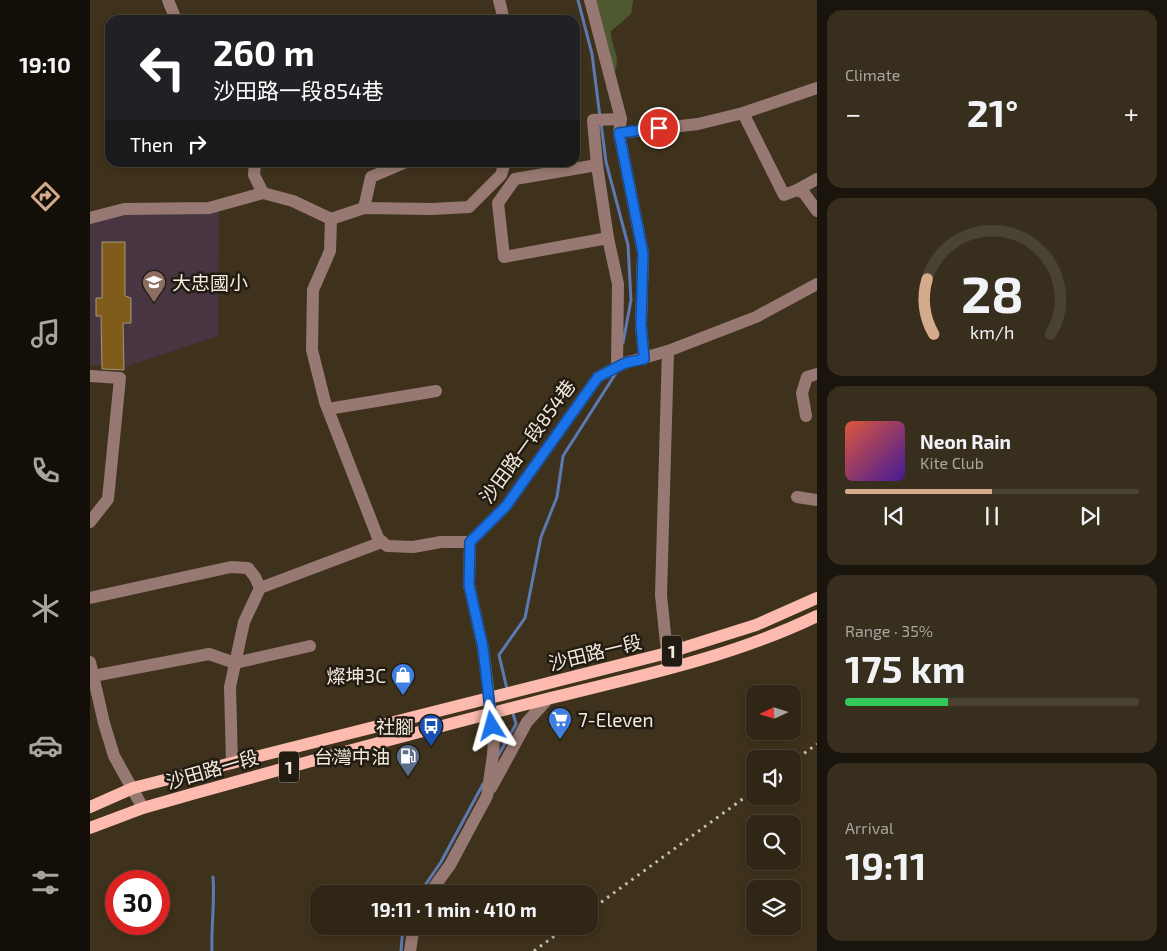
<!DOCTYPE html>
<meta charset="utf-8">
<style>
:root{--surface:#2f2615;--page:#372e1e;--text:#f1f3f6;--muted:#a7a5a0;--line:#4a4334;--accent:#d6ab8b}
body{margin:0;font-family:"Exo 2","Noto Sans TC",sans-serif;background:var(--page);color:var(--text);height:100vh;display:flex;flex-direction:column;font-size:19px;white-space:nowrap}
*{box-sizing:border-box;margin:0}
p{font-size:16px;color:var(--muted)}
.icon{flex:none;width:28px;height:28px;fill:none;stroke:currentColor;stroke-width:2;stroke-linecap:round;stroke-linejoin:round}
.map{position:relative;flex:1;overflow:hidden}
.sheet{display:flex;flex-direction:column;gap:10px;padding:10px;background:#1a150c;width:350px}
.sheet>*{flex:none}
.hud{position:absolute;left:15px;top:15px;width:475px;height:152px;border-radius:15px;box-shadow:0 2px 8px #0003,0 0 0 1px var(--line);background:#202124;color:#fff;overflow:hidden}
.needle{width:32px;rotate:266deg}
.tools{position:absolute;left:656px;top:685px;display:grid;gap:10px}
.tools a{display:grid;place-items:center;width:55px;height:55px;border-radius:10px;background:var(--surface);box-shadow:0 2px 8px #0003,0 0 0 1px var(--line);font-size:25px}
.speed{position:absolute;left:15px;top:870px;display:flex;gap:10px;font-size:25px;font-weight:700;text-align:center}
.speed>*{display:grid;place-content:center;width:65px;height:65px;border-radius:50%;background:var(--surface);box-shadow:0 2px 8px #0003,0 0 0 1px var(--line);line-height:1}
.speed .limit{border:8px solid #d22;background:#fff;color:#111}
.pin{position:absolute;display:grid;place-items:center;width:42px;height:42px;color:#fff;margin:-21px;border:2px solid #fff;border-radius:50%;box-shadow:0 1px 5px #0007}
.me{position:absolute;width:55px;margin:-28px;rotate:352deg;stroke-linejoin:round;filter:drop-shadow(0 0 4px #0008)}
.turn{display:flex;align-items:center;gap:18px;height:105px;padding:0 25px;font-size:22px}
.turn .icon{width:65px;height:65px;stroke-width:2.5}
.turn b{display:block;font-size:35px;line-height:42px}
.then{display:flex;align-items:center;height:48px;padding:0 25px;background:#0003;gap:10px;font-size:19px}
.big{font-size:38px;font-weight:700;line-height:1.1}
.sheet .widget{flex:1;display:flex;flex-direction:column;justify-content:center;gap:8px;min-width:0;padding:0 18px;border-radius:15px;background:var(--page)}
.sheet .dial{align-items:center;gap:0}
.dial svg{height:130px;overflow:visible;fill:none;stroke:var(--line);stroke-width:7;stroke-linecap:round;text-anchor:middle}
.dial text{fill:var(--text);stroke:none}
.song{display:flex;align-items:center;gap:15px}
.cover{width:60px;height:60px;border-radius:8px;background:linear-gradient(135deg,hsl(10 70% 55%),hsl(260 70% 35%))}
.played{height:5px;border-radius:2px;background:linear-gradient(90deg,var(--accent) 50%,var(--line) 50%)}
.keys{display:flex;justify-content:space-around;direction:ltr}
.heat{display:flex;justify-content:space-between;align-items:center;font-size:28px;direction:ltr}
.charge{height:8px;border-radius:4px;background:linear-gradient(90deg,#34c759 35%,var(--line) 0)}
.trip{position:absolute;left:220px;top:885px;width:288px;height:50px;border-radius:15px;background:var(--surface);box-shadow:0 2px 8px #0003,0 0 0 1px var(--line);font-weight:700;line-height:50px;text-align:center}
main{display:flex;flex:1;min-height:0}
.dock{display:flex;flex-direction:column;width:90px;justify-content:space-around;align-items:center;background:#130f08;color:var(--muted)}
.dock .icon{width:35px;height:35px}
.dock .current{color:var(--accent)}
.dock b{font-size:22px;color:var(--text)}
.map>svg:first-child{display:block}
.education{fill:#473641}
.green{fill:#4e5932}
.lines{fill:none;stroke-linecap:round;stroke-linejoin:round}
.stream{stroke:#5d79b1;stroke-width:3}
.building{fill:#805c1a;stroke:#a6967d}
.minor{stroke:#987872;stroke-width:12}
.major{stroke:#fcbbae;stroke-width:12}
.rail{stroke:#c7bdae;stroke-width:3;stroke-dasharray:2.5 5;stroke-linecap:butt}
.route-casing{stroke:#114b97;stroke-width:12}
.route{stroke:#1a73e8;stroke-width:9}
.labels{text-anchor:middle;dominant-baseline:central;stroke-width:5;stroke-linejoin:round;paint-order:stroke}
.shield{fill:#211b11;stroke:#b4aca0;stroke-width:1}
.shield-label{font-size:18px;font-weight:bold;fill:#f3eadd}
.poi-label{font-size:19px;fill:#f3eadd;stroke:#211b11;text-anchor:end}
.street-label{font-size:19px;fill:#f3eadd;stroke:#211b11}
</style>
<main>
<nav class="dock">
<b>19:10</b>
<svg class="icon current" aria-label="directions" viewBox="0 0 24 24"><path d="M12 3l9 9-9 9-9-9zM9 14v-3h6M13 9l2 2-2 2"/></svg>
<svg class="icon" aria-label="music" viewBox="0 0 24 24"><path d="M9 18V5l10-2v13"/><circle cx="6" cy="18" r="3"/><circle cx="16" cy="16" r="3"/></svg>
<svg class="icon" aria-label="phone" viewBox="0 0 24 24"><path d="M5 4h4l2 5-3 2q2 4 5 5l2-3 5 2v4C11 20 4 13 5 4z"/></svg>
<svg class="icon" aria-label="climate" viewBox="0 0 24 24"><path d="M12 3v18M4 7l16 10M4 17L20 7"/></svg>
<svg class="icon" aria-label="car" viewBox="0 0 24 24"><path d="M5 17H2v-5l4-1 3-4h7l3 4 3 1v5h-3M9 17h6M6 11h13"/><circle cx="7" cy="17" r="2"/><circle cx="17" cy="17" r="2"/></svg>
<svg class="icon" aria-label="filters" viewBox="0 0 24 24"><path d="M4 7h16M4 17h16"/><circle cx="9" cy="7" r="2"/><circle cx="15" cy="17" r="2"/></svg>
</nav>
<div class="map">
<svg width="727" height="951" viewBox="0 0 727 951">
<rect width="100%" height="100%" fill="#3f321c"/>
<polygon class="education" points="39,212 129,212 128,336 35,367 0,365 0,222"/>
<path class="green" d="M496,0H543L541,14L521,31C521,50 533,57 523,75Z"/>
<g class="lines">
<g class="stream">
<polyline points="488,0 502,54 510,117"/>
<polyline points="511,123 516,162 538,245 541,300 533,343"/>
<polyline points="417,689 409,655 435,618 451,537 467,497 473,456 526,373"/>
<polyline points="408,756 426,724 422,710"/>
<polyline points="329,894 351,862 393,784"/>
<path d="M122,951C121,926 125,902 123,877"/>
<polyline points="311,951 313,926"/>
</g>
</g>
<polygon class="building" points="12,242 35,242 35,296 41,298 41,323 33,323 34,370 12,369 11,316 6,316 6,298 12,298"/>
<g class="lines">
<g class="minor">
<polyline points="78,0 86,20"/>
<polyline points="409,0 414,20"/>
<polyline points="500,0 531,119 529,133 553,253 551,325 554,359"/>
<polyline points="653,113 694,195 707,190 714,193 727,211"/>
<polyline points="529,133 608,124 653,113 727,88"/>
<polyline points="165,162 164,175 173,193"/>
<polyline points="507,165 425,179 408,203 414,257 518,238"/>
<polyline points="707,190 727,179"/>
<polyline points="274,208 281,177 316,162"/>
<polyline points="0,218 34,209 119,208 173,193 203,201 241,219 240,251 223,290 222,350 235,402 288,538 297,546 323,547 351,542 380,542"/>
<polyline points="241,219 274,208 342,209 379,207 411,175 415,162"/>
<polyline points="527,367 528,284 518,238 507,165 503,120 531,119"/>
<polyline points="0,376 30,378 18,499 0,522"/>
<polyline points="238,409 346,391"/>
<polyline points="716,416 712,393 717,377 727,374"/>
<polyline points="707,497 727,500"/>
<polyline points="0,598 141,567 158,568 165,577 170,588"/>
<polyline points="577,653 571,595 578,351"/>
<polyline points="0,662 14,723 24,756 53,808"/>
<polyline points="3,676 119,654 145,663 220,646"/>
<polyline points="142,763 140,687 154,622 170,588 292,542"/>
<polyline points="401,788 437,722 457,700"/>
<polyline points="339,894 360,865 397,796 403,755 404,738 393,648 379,585 380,542 416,506 508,377 535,363 578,351 666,317 727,284"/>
<polyline points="320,951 324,926"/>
</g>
<g class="major">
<polyline points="0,807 43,788 577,653 666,625 727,598"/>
<path d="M0,828L53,808L102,794C216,762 331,731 445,702C540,678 638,659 727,616"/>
</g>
<g class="rail">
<polyline points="702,762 727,744"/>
<polyline points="499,911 665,790"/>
<polyline points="444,951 478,926"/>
</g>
</g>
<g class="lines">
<g class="route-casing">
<polyline id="route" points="402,726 393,648 379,585 380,542 416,506 508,377 535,363 554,359 551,325 553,253 529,133 569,128"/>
</g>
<use href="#route" class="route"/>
</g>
<defs>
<g id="school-pin" transform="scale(1.25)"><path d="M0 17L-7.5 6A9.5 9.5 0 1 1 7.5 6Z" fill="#8d6e63" stroke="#211b11"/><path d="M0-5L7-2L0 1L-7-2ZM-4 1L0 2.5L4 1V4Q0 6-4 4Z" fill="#fff"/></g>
<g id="shop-pin" transform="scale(1.25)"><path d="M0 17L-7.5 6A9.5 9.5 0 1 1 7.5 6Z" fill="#3f7fe0" stroke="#211b11"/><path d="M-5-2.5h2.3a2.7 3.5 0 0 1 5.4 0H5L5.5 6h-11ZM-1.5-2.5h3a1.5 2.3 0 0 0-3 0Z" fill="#fff"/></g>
<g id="supermarket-pin" transform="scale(1.25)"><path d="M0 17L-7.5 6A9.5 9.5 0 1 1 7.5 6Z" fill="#3f7fe0" stroke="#211b11"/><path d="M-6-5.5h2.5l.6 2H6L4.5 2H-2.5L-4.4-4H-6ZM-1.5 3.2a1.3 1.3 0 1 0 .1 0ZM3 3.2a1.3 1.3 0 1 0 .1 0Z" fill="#fff"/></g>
<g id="bus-pin" transform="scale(1.25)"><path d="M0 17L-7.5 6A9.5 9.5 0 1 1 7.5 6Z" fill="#1a4fb4" stroke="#211b11"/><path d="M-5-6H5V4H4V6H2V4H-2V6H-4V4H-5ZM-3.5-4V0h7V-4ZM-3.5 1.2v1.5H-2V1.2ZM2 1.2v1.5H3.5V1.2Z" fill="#fff"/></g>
<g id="fuel-pin" transform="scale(1.25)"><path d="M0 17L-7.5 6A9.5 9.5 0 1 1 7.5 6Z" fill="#5c6f8a" stroke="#211b11"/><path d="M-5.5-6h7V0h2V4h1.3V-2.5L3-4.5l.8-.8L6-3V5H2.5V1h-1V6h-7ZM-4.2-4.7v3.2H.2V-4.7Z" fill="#fff"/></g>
</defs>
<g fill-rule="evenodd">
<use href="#school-pin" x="64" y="282"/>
<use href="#shop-pin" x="313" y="675"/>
<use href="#supermarket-pin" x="470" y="719"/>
<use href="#bus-pin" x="341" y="726"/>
<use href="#fuel-pin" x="318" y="756"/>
</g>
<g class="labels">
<g class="shield">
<rect x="572" y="635.5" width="20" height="31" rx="4"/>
<rect x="189" y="751.5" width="20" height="31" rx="4"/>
</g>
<g class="shield-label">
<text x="582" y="651">1</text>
<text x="199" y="767">1</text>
</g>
<g class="poi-label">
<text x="82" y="282" text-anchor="start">大忠國小</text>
<text x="296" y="675">燦坤3C</text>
<text x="488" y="719" text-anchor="start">7-Eleven</text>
<text x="324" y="726">社腳</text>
<text x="300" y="756">台灣中油</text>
</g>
<g class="street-label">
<text transform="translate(437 441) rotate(-54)">沙田路一段854巷</text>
<text transform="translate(505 652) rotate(-14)">沙田路一段</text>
<text transform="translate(122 769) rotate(-16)">沙田路一段</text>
</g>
</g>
</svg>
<div class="tools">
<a><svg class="needle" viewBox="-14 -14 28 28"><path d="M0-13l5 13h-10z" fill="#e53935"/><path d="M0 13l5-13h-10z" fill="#a7a5a0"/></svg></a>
<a><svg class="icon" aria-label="sound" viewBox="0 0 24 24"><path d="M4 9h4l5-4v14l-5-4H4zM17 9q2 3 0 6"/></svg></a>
<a><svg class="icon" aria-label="search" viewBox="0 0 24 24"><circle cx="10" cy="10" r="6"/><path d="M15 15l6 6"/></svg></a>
<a><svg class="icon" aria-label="layers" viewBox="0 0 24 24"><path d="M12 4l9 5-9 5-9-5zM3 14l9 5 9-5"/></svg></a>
</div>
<div class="speed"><div class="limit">30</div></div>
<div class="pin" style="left:569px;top:128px;background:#d93025"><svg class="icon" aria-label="arrive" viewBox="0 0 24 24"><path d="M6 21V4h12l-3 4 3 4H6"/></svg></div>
<svg class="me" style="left:402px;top:726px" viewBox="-20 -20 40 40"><path d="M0-17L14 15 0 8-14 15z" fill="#1a73e8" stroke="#fff" stroke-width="4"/></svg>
<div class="trip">19:11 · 1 min · 410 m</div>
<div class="hud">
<div class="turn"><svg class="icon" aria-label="left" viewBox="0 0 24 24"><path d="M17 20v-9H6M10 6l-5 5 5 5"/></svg><div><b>260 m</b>沙田路一段854巷</div></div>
<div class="then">Then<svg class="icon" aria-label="right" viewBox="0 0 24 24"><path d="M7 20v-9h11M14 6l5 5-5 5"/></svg></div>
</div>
</div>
<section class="sheet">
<div class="widget"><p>Climate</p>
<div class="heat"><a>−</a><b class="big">21°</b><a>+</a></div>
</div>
<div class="widget dial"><svg viewBox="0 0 100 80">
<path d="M14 69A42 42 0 1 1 86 69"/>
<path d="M14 69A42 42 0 0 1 10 35" stroke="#d6ab8b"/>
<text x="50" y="56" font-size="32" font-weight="700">28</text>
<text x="50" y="72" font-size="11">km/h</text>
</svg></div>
<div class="widget">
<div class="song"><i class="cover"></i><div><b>Neon Rain</b><p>Kite Club</p></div></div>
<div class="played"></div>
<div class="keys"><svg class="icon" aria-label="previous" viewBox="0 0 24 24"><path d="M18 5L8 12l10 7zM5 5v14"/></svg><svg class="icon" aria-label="pause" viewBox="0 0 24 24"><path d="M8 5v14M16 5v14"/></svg><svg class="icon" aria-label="next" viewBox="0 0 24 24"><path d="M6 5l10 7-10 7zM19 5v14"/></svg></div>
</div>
<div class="widget"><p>Range · 35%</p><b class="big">175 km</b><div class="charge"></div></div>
<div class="widget"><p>Arrival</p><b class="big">19:11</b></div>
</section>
</main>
